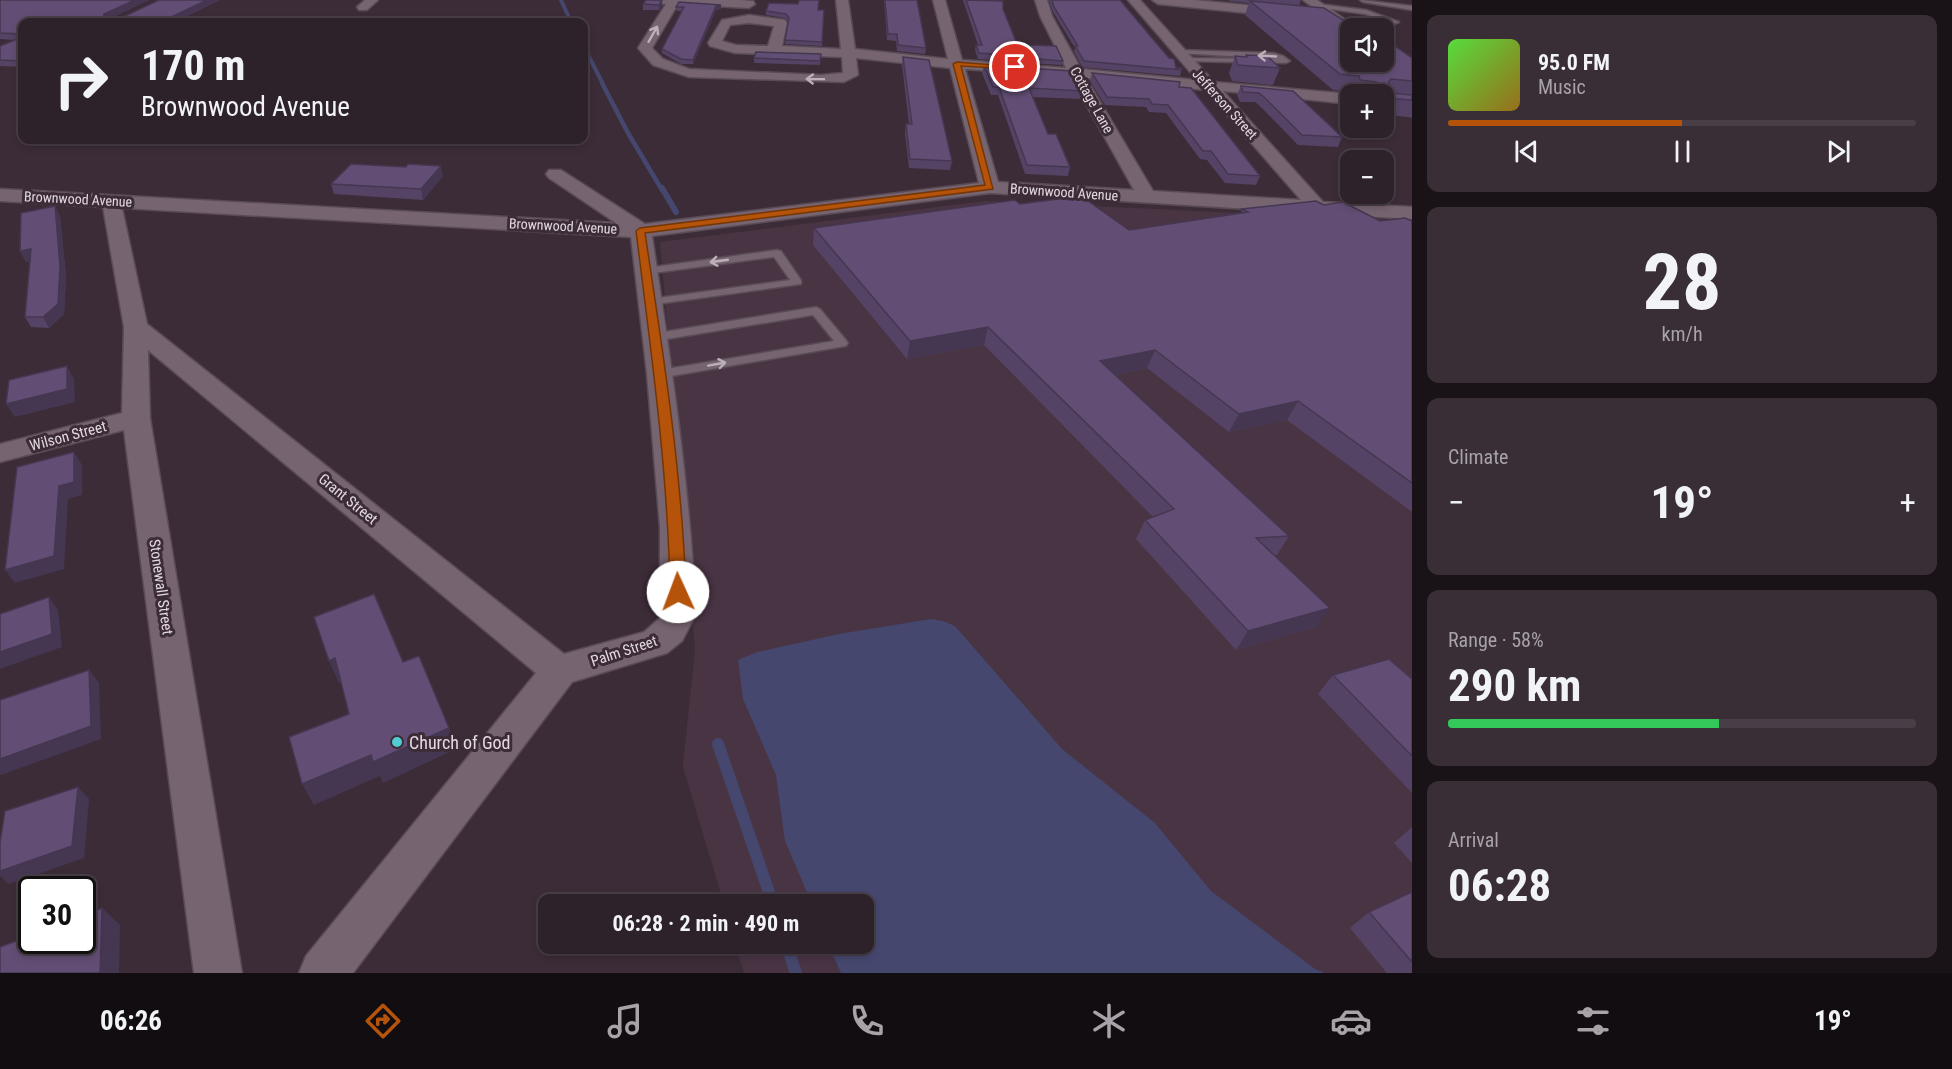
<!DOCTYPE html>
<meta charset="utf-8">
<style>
:root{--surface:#2d212a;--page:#392e36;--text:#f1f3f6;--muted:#a7a3a8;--line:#483e47;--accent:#b45309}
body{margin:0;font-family:"Roboto Condensed",sans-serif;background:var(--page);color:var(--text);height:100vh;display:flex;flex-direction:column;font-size:22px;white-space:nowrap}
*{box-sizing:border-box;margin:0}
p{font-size:20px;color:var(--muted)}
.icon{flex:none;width:33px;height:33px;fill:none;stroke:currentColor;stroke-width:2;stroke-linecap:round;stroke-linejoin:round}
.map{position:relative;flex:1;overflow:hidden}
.sheet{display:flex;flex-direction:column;gap:15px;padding:15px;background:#191217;width:540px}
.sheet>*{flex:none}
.hud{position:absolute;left:18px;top:18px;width:570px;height:126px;border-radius:12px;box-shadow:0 3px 9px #0003,0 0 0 2px var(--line);background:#2d212a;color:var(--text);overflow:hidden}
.controls{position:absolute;left:1340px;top:18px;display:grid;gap:12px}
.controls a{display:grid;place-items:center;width:54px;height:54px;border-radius:12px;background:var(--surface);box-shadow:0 3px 9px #0003,0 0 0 2px var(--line);font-size:30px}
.speed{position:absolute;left:18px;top:876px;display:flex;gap:12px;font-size:30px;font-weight:700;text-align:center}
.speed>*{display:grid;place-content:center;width:78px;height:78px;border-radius:50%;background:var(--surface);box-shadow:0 3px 9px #0003,0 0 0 2px var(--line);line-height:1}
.speed .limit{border:3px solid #111;border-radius:9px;background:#fff;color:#111}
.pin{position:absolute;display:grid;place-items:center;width:51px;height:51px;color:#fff;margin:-26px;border:3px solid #fff;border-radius:50%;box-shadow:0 2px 6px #0007}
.me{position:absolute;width:66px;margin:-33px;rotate:358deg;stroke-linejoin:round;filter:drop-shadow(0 0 4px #0008)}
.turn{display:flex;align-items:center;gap:21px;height:126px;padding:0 24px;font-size:27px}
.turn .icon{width:78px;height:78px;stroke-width:2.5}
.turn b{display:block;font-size:42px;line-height:51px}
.big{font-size:45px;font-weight:700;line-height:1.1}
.sheet .widget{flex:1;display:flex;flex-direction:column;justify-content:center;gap:9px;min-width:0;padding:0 21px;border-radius:12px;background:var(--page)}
.sheet .dial{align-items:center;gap:0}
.dial b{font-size:78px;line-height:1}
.song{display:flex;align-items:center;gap:18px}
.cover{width:72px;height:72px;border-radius:9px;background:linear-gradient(135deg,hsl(110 70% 55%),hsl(40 70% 35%))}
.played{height:6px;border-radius:3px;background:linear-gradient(90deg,var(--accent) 50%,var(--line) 50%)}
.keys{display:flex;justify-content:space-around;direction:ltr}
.heat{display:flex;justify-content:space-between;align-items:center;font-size:33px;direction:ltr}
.charge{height:9px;border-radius:4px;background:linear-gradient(90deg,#34c759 58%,var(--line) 0)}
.trip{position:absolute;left:538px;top:894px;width:336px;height:60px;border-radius:12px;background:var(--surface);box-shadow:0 3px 9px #0003,0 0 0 2px var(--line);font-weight:700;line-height:60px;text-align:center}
.dock{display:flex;height:96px;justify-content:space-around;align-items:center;background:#120d11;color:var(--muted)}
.dock .icon{width:42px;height:42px}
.dock .selected{color:var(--accent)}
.dock b{font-size:27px;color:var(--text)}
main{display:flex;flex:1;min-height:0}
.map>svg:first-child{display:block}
.built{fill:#493444}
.water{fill:#45476e}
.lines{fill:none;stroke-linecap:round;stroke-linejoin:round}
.stream-far3{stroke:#45476e;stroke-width:4}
.stream-far2{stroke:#45476e;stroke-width:4.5}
.stream-far1{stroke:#45476e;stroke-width:6}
.stream{stroke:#45476e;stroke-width:12}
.lane-casing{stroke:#584b55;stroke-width:3}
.street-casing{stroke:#584b55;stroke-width:3}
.lane{fill:#766471;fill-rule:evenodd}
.street{fill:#766471;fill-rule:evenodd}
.wall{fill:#544364}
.shaded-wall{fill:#453751}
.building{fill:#624e74;stroke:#453751;stroke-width:1.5}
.oneway{stroke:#bdb0ba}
.route{fill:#b45309;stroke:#753606;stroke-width:1.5}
.poi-dot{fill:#51ccd3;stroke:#3c2c38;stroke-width:2}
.labels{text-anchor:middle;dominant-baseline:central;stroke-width:6;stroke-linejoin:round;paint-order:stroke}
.far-street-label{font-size:14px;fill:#e3d9e1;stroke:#3c2c38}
.street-label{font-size:15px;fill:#e3d9e1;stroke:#3c2c38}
.near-poi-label{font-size:18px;fill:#e3d9e1;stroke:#3c2c38;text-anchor:start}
</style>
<main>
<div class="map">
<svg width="1412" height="973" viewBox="0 0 1412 973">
<rect width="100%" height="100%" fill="#3c2c38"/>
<polygon class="built" points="985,201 1412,221 1412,973 744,973 735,944 864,944 864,904 724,904 683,767 695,648 660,242"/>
<polygon class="water" points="931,619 943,621 955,626 1062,749 1155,823 1211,891 1315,969 1325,973 841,973 828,944 864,944 864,904 812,904 785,841 776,775 743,699 738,660 757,652 839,634"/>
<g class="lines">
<g class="stream-far3">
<polyline points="561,0 571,22"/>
<polyline points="584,47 603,84"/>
</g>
<polyline class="stream-far2" points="602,83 628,133 662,190"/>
<polyline class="stream-far1" points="662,188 676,212"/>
<g class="stream">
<polyline points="718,744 773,904"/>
<polyline points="786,944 796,973"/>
</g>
<g class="lane-casing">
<g id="lane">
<polygon points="1360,0 1412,6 1412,10 1363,2"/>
<polygon points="1318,4 1366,10 1399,22 1386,27 1341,24 1339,21 1390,22 1365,14 1316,7"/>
<polygon points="1179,50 1273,53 1283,56 1290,61 1286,63 1185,61 1183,58 1279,59 1177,53"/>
<polygon points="777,250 781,251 801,280 801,284 650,305 644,302 650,299 790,280 774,257 646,274 641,271 646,268"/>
<polygon points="816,307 820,309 846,340 848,343 846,346 660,378 654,374 660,370 834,341 813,315 655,341 651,340 651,334"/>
</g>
</g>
<g class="street-casing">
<g id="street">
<polygon points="365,0 378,0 367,10 359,10 357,7"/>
<path d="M653,0H740L753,1L755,4L749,8L678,4L652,48L663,59L689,69L821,75L843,73L842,57L735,53L710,46L708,43L722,20L749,15L785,20L787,23L782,46L841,49L836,0H848L855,49L948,59L933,0H945L962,60L1066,68L1040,16L1035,0H1047L1052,16L1081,69L1197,80L1128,0H1140L1214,82L1351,94L1350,104L1223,91L1323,202L1412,207V219L990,193L652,236C671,362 690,487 696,614L682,641L667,653L572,682L353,973H299L306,956L536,673L148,350L150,418L242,973H194L124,430L0,462V444L122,413L124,327L103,207L0,201V189L616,223L549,178L546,174L549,170H561L645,224L979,183L950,68L856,58L858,75L844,82L689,77L653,65L638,48L666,4L655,3ZM749,23L774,26L768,46L736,45L722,41L730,25ZM965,69L1071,77L1134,190L998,182ZM1086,78L1205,90L1301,200L1153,191ZM122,208L631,237L647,374L660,527V618L644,632L564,654L147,324Z"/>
<polygon points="1152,0 1194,0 1288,9 1294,13 1288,17 1158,4"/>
<polygon points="1303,0 1317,0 1357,28 1346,31"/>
</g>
</g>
<use href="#lane" class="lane"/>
<use href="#street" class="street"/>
</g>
<g class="wall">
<polygon points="0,0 149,0 111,18 121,18 159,0 220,0 175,22 22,22 22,67 0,66 0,46 15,40 0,39"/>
<polygon points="646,0 662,6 659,10 643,10 643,4"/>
<polygon points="884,0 917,0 926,48 925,54 897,51 896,41 887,40"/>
<polygon points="963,0 995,0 1022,56 1020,62 978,59 975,50 976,45 978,45"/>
<polygon points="1049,0 1120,0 1176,68 1182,68 1180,76 1082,67 1074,51 1075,48 1053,12"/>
<polygon points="1228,0 1301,0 1299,6 1350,62 1412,58 1412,118 1408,117 1389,115 1383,110 1383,106 1388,95 1383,105 1383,94 1352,94 1351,92 1333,90 1245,15 1249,3 1229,1"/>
<polygon points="721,5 721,9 716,10 693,64 681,64 662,53 662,49 682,11 677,11 676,7"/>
<polygon points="824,10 822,46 785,44 788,21 785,18 766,15 766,11"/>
<polygon points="1030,45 1063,61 1062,65 1025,63"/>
<polygon points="821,54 820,65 754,63 754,58"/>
<polygon points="1246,55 1280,68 1273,85 1232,81 1229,73 1235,56 1245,57"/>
<polygon points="903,57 952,161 950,170 909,168 905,133 906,124 909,124 902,65"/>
<polygon points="984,65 1083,91 1080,99 1032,97 1048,134 1070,167 1068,176 1025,174 998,95 991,95 982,73"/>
<polygon points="1092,73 1179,87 1260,176 1256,185 1225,183 1207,160 1200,159 1166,113 1149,112 1146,107 1105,105 1090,81"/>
<polygon points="1241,86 1293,91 1342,137 1338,147 1298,145 1260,106 1255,102 1240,102 1237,95"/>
<polygon points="443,176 423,200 334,194 331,184"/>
<polygon points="1020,204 1129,230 1241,213 1242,209 1324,205 1380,221 1412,221 1412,512 1287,420 1229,432 1147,368 1115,375 1289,536 1277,555 1275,555 1316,627 1236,650 1136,539 1145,520 1153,517 984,345 907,359 813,245 814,228"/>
<polygon points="60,216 66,277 64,314 49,328 31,327 25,317 30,261 26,262 20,251"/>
<polygon points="1333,675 1412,679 1412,793 1318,694"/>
<polygon points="1412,827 1412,863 1394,843"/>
<polygon points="1412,892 1412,973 1387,973 1350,928 1369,912"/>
</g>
<g class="shaded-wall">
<polygon points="135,0 149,0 106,20 103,18 104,14"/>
<polygon points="207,0 220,0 175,22 161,22"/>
<polygon points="662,1 662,6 659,10 659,5"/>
<polygon points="721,5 721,9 716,10 693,64 693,60 716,6"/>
<polygon points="441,166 443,176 423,200 421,189"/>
<polygon points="55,206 60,216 66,277 64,314 49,328 43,317"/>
<polygon points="31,249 37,259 26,262 20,251"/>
<polygon points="988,327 984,345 907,359 910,341"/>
<polygon points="1155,350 1147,368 1094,379 1100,361"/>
<polygon points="67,366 74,379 75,402 15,417 6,404"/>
<polygon points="1298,401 1287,420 1229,432 1239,414"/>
<polygon points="74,452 82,465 82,495 68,499 64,569 15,583 5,570 59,486"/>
<polygon points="49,597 58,610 62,647 0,669 0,652"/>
<polygon points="1330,608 1316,627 1236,650 1248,631"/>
<polygon points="335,658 345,680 339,683 329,661"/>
<polygon points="89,670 99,683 101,739 1,775 0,774 0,759"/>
<polygon points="449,728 456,749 383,783 380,776 314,805 302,784 371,755"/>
<polygon points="78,787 89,799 84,858 9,884 0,876 0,871"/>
<polygon points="102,908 120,925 119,973 100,973"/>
</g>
<g class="building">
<polygon points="0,0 135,0 104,14 103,18 121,18 159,0 207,0 161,22 22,22 22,34 0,33"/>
<polygon points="646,0 659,0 662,1 659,5 643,4"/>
<polygon points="799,0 819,0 818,10 824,10 822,42 785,40 789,18 786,14 766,11 769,3 798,4"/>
<polygon points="885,0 917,0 926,48 898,45 897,34 888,34"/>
<polygon points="966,0 1003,1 1003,9 1022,56 979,53 976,45 982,45"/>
<polygon points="1052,0 1120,0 1169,58 1174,59 1176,68 1182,68 1182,70 1084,61 1075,46 1078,46 1054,7"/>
<polygon points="1250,1 1324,8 1356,28 1350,28 1350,62 1383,62 1383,38 1412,58 1412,81 1391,79 1389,81 1389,92 1377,82 1360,80 1359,76 1340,74"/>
<polygon points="679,2 721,5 716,6 693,60 681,59 662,49 684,7 676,7"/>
<polygon points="22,37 22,61 0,60 0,46"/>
<polygon points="1030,45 1056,46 1063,61 1026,58"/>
<polygon points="756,52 821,54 820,61 754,58"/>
<polygon points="1246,55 1267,56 1280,68 1238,65 1235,56 1247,57"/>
<polygon points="903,57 929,60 952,161 910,159 906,124 912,124"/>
<polygon points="984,65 1072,71 1083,91 1029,88 1048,134 1056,134 1070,167 1027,165 999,87 993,87"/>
<polygon points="1092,73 1180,82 1179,87 1191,88 1260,176 1228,174 1211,151 1203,151 1168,105 1152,104 1149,99 1107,97"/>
<polygon points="1241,86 1293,91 1342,137 1302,135 1264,97 1259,93 1243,92"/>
<polygon points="1390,93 1412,95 1412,100 1397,99"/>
<polygon points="351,164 406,167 408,164 441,166 421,189 331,184"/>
<polygon points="1081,196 1129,230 1248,212 1242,209 1316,201 1324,205 1343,202 1380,221 1405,218 1412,221 1412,483 1298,401 1239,414 1155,350 1100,361 1289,536 1256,538 1330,608 1248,631 1145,520 1174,509 988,327 910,341 814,228 1015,200 1020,204"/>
<polygon points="55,206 60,266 58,304 43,317 25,317 31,249 20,251 21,213"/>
<polygon points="67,366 67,389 6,404 9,380"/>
<polygon points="74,452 74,482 59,486 54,556 5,570 17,467"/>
<polygon points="374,594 403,662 419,656 449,728 373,762 371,755 302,784 289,737 349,714 335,658 329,661 314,617"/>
<polygon points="49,597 52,634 0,652 0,614"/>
<polygon points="1389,659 1412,679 1412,756 1333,675"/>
<polygon points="89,670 91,726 0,759 0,700"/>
<polygon points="78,787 72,846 0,871 0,843 5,811"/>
<polygon points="1412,892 1412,962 1369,912"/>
<polygon points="102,908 100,973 0,973 0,947 32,935 32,940 82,940 82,916"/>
</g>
<defs><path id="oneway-shaft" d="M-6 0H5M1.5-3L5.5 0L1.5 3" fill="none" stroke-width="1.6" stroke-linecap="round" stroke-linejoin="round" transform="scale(1.5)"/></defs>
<g class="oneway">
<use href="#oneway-shaft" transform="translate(653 34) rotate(-60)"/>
<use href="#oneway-shaft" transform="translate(1267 56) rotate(-177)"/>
<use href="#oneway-shaft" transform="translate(815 79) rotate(-179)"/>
<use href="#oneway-shaft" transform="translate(719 261) rotate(172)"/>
<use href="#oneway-shaft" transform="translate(717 364) rotate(-10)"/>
</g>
<path class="route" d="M957,62L1018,67L1015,69L961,66L993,189L645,233C663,352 682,472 686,592L684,596H673L670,592C668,471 651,351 636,231L640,228L985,185L953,64Z"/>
<circle class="poi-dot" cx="397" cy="742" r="6"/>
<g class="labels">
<g class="far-street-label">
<text transform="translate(1092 100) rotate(61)">Cottage Lane</text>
<text transform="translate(1225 104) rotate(48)">Jefferson Street</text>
<text transform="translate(1064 192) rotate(4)">Brownwood Avenue</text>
<text transform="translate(78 199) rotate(3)">Brownwood Avenue</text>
<text transform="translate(563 226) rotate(3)">Brownwood Avenue</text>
</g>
<g class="street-label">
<text transform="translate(68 436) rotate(-15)">Wilson Street</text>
<text transform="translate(348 499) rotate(39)">Grant Street</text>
<text transform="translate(161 587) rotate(82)">Stonewall Street</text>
<text transform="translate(624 651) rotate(-18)">Palm Street</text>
</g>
<g class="near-poi-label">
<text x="409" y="742">Church of God</text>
</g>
</g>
</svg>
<div class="controls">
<a><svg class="icon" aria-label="sound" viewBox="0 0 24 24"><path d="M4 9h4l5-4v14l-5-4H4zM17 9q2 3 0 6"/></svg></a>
<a>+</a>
<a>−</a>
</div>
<div class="speed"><div class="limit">30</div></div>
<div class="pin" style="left:1015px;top:67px;background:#d93025"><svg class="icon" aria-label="arrive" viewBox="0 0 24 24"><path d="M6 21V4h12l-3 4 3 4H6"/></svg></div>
<svg class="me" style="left:678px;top:592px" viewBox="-20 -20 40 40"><circle r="19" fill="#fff"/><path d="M0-13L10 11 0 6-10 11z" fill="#b45309"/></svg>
<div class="trip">06:28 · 2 min · 490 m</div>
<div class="hud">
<div class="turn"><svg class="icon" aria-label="right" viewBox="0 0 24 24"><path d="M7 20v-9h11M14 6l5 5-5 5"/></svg><div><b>170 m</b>Brownwood Avenue</div></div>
</div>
</div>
<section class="sheet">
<div class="widget">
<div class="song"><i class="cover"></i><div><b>95.0 FM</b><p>Music</p></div></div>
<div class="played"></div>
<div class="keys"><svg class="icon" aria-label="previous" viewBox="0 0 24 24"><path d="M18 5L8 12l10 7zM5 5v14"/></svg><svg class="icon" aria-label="pause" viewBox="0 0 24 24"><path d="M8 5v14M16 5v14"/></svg><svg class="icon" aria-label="next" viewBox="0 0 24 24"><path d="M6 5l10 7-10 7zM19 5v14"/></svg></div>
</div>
<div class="widget dial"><b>28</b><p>km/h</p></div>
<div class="widget"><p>Climate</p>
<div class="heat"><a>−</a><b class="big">19°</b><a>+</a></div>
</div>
<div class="widget"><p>Range · 58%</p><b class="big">290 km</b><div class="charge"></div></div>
<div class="widget"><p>Arrival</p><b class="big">06:28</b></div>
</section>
</main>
<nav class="dock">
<b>06:26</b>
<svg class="icon selected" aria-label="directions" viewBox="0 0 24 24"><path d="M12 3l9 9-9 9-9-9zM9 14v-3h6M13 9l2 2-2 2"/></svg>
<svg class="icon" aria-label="music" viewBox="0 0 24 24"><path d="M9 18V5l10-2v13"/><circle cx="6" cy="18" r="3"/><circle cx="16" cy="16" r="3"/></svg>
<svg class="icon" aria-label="phone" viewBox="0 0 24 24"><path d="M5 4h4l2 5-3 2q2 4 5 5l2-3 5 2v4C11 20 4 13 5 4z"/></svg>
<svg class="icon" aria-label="climate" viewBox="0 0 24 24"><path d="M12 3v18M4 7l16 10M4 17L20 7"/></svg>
<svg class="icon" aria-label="car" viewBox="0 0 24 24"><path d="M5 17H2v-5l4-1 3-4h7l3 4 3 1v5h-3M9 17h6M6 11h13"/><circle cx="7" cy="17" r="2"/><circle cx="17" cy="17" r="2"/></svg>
<svg class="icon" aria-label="filters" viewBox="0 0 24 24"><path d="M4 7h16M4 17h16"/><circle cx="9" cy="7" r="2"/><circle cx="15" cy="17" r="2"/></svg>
<b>19°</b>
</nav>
